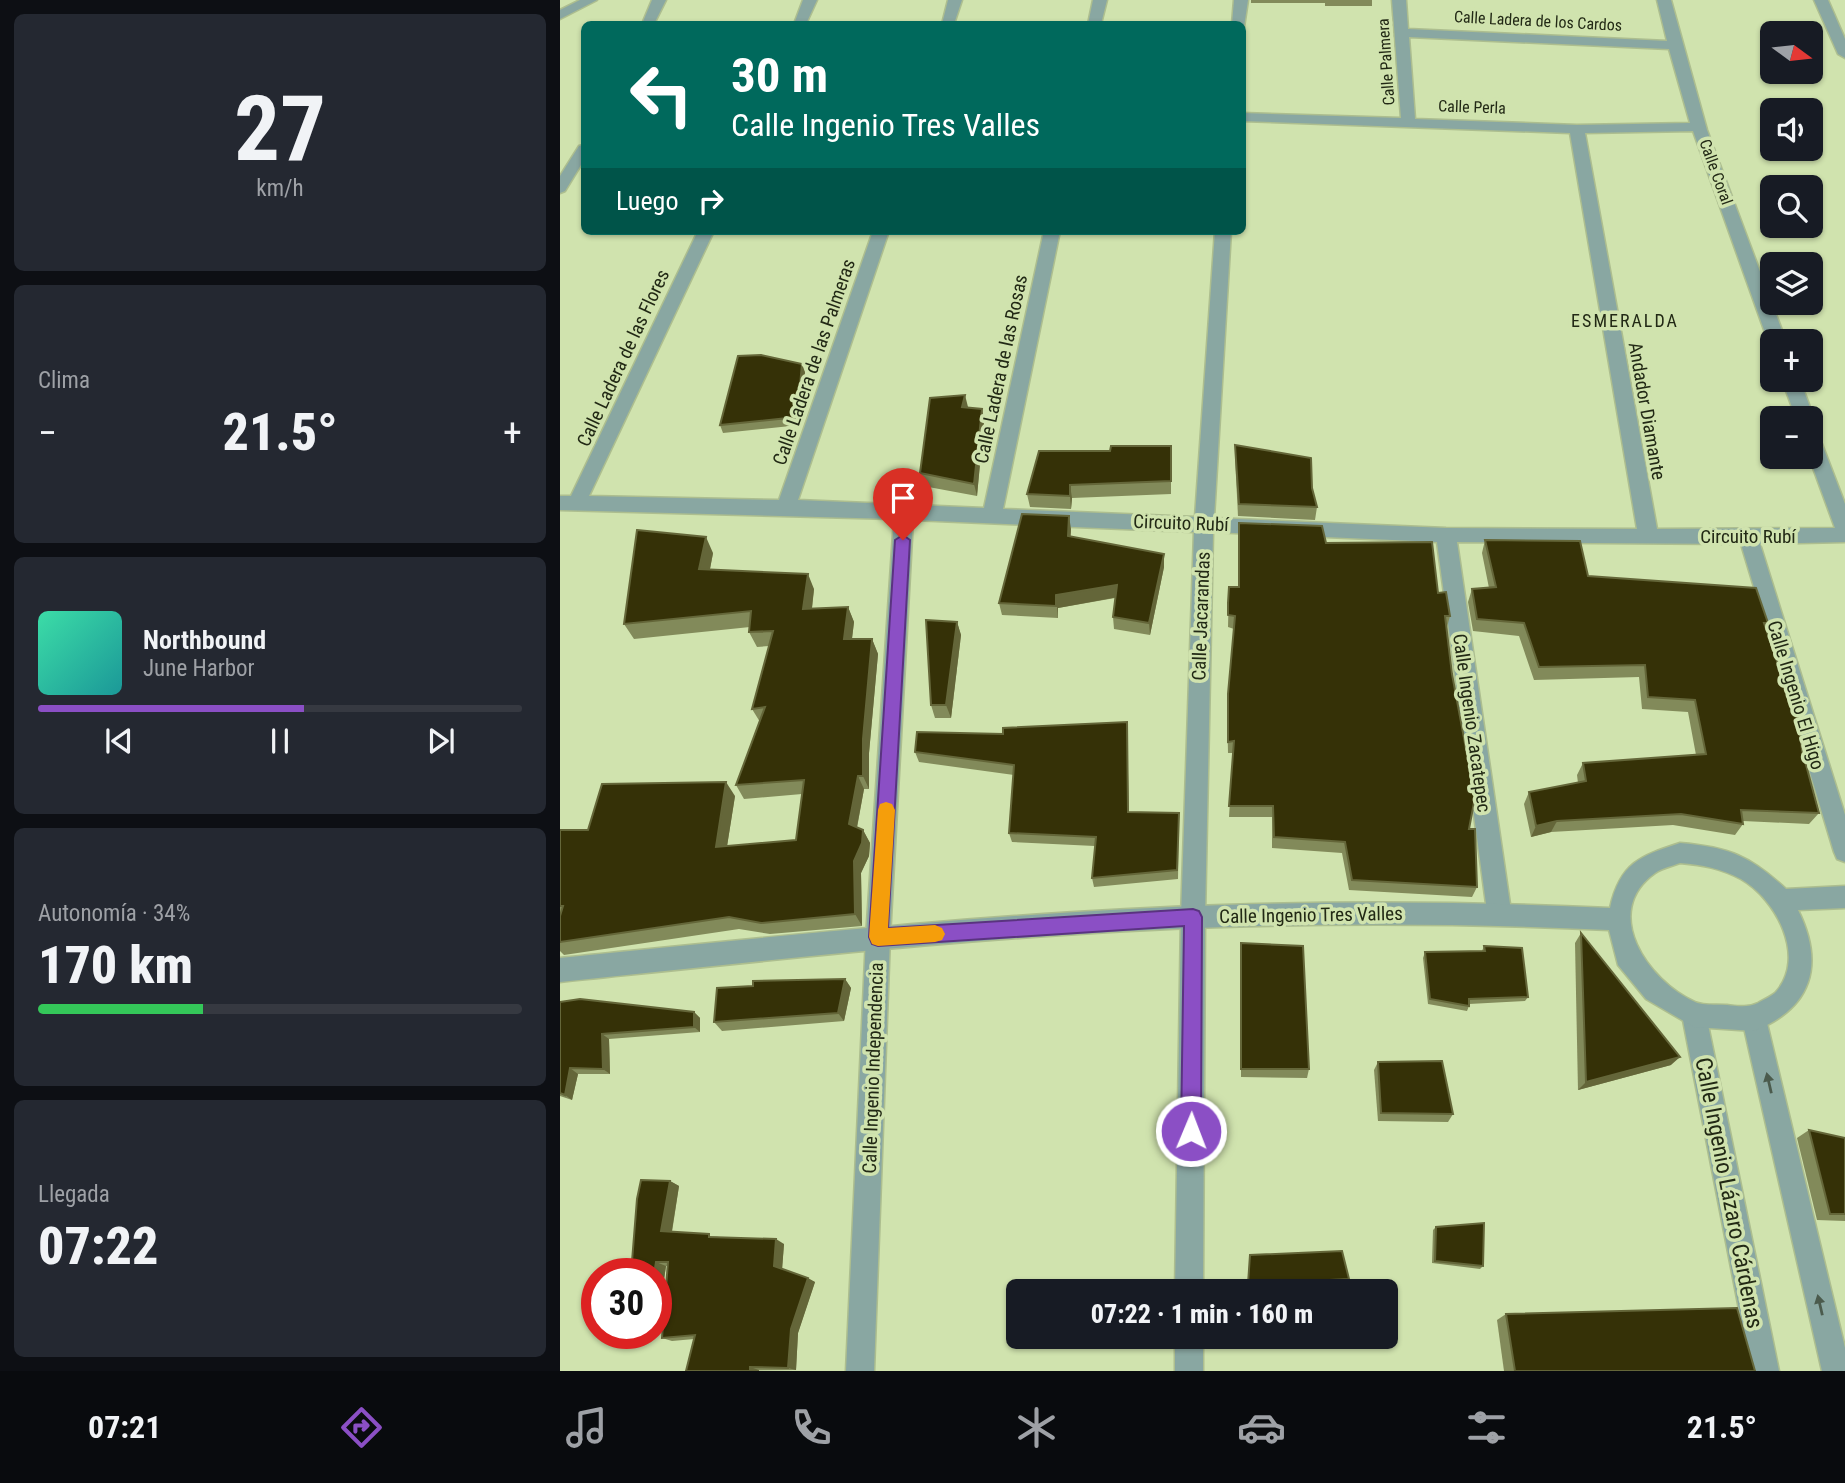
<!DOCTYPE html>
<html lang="es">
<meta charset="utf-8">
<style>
:root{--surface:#171b24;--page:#242831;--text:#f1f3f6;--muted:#9ea1a6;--line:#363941;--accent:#8b4fc5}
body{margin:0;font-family:"Roboto Condensed",sans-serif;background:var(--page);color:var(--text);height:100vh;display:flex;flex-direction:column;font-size:26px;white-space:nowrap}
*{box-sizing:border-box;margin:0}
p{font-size:23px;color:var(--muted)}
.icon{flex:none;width:38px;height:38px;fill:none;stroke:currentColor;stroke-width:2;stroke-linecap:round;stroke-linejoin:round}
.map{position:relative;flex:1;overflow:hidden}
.panel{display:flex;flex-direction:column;gap:14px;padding:14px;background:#0d0f14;width:560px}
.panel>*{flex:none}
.guide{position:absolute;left:21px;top:21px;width:665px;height:214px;border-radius:10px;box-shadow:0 2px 5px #0004;background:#00695c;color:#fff;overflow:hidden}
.needle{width:46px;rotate:105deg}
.fabs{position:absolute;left:1200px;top:21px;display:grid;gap:14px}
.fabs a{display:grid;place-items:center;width:63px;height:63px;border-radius:10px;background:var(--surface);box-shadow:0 2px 5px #0004;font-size:35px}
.speed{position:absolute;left:21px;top:1258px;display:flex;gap:14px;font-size:35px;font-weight:700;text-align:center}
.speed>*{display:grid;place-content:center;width:91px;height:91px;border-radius:50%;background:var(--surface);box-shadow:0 2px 5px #0004;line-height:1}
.speed .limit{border:10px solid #d22;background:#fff;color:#111}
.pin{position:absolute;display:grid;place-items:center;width:60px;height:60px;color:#fff;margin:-72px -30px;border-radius:50% 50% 50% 0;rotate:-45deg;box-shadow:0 0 7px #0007}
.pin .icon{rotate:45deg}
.me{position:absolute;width:77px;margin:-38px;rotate:1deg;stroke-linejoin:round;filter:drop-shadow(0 0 5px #0008)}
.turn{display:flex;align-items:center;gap:24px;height:147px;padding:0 35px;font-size:32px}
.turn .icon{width:91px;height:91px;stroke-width:2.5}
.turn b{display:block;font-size:49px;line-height:60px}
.then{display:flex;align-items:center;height:66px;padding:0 35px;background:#0003;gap:14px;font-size:26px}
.big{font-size:52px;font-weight:800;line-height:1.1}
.panel .tile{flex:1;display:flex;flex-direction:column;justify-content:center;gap:10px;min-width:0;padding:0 24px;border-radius:10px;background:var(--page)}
.panel .dial{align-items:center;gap:0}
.dial b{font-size:91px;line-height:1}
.song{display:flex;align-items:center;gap:21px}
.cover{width:84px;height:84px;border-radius:10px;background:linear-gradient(135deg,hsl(160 70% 55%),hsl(180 70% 35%))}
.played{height:7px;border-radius:4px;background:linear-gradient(90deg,var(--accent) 55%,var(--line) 55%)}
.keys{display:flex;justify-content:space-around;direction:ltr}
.heat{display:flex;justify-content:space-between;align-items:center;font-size:38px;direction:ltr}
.charge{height:10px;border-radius:5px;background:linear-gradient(90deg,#34c759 34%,var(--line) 0)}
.trip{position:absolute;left:446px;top:1279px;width:392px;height:70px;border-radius:10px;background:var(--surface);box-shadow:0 2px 5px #0004;font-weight:800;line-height:70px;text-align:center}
.tab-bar{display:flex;height:112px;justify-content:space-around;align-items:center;background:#090b0e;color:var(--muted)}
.tab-bar .icon{width:49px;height:49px}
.tab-bar .active{color:var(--accent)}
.tab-bar b{font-size:32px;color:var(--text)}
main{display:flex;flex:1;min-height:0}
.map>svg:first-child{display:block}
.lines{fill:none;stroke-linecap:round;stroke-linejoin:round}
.minor-casing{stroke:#adbe8f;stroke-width:3}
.tertiary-casing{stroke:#adbe8f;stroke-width:3}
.minor{fill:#89a7a2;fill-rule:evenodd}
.tertiary{fill:#89a7a2;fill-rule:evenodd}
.wall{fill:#828a5a}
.shaded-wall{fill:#646639}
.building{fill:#353107;stroke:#646639;stroke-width:2}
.oneway{fill:#4b5b4d}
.route{fill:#8b4fc5;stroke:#5a3380;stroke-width:2}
.slow{fill:#f59e0b}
.labels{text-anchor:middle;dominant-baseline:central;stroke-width:7;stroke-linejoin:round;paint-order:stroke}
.far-street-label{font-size:16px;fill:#222915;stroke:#d0e3ae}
.far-neighbourhood-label{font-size:18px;letter-spacing:2px;fill:#222915;stroke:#d0e3ae}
.street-label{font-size:19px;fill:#222915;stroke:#d0e3ae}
.near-street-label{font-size:23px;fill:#222915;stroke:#d0e3ae}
</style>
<main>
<section class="panel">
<div class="tile dial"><b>27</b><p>km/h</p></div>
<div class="tile"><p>Clima</p>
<div class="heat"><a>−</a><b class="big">21.5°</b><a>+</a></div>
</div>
<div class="tile">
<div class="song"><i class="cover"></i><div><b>Northbound</b><p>June Harbor</p></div></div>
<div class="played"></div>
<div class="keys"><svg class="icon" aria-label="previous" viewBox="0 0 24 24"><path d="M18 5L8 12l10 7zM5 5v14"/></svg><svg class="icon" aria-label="pause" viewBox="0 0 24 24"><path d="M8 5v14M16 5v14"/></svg><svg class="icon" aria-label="next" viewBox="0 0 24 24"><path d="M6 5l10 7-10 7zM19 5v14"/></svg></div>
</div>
<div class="tile"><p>Autonomía · 34%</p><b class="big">170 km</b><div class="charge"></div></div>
<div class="tile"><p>Llegada</p><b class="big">07:22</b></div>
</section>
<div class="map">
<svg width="1285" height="1371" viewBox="0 0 1285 1371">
<rect width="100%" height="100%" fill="#d0e3ae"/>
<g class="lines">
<g class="minor-casing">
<g id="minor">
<polygon points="20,0 37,0 0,19 0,10"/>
<polygon points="92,0 106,0 94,24 82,24"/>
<polygon points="243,0 257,0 246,24 234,24"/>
<polygon points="388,0 402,0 394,24 382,24"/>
<polygon points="533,0 547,0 541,24 528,24"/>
<polygon points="674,0 688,0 684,27 672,24"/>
<path d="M832,0H846L848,29L1107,41L1097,0H1111L1147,130L1226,341H1213V346L1208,341L1133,131L1025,133L1097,529L1275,528L1249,457L1251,430L1257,431L1285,504V542L1200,544L1285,815V862L1277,859L1274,852L1181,544L897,542L951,911L947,919L939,922L931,919L927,911L877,542L653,532L645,917L643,1292H615L621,917L634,532L353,520L330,937L314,1371H286L306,937L334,519L0,510V496H11L138,231H154L29,496L219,500L313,231H329L238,500L424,508L484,231H500L443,509L635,517L655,231H671L654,518L886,528L1077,529L1010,133L682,121V113L841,118ZM849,37L1109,49L1130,123L1017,125L855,119Z"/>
<polygon points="1254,0 1268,0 1285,39 1285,58 1278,54"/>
<polygon points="24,145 24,160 5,191 0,193 0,176 19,146"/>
<polygon points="1222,380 1240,380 1254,418 1251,422 1251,418 1236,418"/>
<polygon points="1134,1003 1143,1006 1146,1015 1219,1371 1191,1371 1122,1015 1125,1006"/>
<polygon points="1194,1007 1203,1010 1206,1019 1285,1348 1285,1371 1262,1371 1182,1019 1185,1010"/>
<rect x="615" y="1337" width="28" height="34"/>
</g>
</g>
<g class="tertiary-casing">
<path id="tertiary" d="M1120,843C1169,847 1190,856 1226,889L1285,886V908L1238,910C1265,965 1252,1008 1194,1031L1134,1027L1086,999L1058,965L1049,930C921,924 792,923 664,927C442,934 221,959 0,982V958C221,936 442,912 664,905C793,901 921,902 1050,908C1060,863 1080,856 1120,843ZM1120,863C1143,865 1160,868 1181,879C1216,899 1247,957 1216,992C1212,996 1203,1000 1198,1003C1188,1008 1177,1006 1167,1005C1157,1004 1144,1006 1135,1002C1088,981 1040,912 1095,873C1102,868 1112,866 1120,863Z"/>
</g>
<use href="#minor" class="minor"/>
<use href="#tertiary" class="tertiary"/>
</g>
<g class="wall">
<polygon points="691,0 812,0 812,6 765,6 765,3 691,3"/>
<polygon points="245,372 240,425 163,433 160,425"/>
<polygon points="408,408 422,409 424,421 417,496 363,486 360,473"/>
<polygon points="675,445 752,488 757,507 755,520 678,516 675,458"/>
<polygon points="611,446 611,494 512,498 511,509 470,507 467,494 550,451"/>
<polygon points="679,523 766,543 878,593 890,616 887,627 909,829 917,887 912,897 789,890 782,853 712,848 712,817 669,817 673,753 668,753 667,705 674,629 668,627 669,587 679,587"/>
<polygon points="511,529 510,537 604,567 590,635 554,629 553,617 555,598 498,608 498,618 442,615 439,603"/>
<polygon points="925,540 1028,576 1208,623 1205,626 1242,750 1259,813 1249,824 1183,821 1183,824 1175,835 1113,825 991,832 971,837 964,804 969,792 1018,783 1017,775 1023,763 1136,755 1128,712 1082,709 1079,677 974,680 959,636 913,631 908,602 912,589 929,588 922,553"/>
<polygon points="153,553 150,569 254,589 252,609 288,607 294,622 292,639 312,639 318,654 309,753 309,789 304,789 297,828 303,830 310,843 309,856 301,873 302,926 210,934 179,929 4,955 0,951 0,830 28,830 175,796 167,846 236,840 242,794 184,799 176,785 200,722 192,709 209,646 197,647 189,632 190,627 74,639 64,624"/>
<polygon points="397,622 401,635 391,718 375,718 371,705"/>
<polygon points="567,733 569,812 619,813 618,879 534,887 532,878 535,846 452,842 449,833 454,775 359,762 355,752 443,734"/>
<polygon points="1021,933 1111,1065 1018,1090 1015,943"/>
<polygon points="681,943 749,1069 747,1078 681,1077"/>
<polygon points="924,946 968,997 965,1001 909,1004 909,1006 907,1011 868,1004 863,958 865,952 922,951"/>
<polygon points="285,979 291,988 284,1021 162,1031 154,1022 193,986"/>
<polygon points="0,1002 134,1012 140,1018 140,1032 49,1039 50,1074 18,1074 12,1100 0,1096"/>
<polygon points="818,1062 893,1114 888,1122 818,1121 814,1070"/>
<polygon points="1249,1130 1285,1138 1285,1221 1257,1220 1237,1138"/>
<polygon points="110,1181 119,1186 112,1232 224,1244 222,1269 255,1282 238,1333 236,1370 126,1371 134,1339 112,1341 102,1338 108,1266 106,1266 102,1293 96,1293 96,1274 71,1274"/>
<polygon points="876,1227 923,1266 920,1269 872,1263 873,1230"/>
<polygon points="690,1255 789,1279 786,1284 687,1289"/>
<polygon points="946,1314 1195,1371 944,1371 937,1320"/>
</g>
<g class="shaded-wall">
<polygon points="242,364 245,372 240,425 237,417"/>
<polygon points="405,395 408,407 405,419 402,407"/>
<polygon points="422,409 424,421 417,496 414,484"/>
<polygon points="510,485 512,498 511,509 510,496"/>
<polygon points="509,516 511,529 510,549 508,536"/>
<polygon points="146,537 153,553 147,584 139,569"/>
<polygon points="604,554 604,567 590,635 589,623"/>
<polygon points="248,574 254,589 250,624 243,609"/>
<polygon points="557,585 558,597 498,608 498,618 496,595"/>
<polygon points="288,607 294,622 290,654 284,639"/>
<polygon points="397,622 401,635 391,718 386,705"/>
<polygon points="312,639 318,654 309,753 309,789 303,776 303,739"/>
<polygon points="298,776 304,789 295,837 289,824"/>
<polygon points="166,782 175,796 165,859 156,847"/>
<polygon points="997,821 991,832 971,837 976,826"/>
<polygon points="303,830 310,843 309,856 301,873 302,926 295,914 294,861"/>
<polygon points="285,979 291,988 284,1021 278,1013"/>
<polygon points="134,1012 140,1018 140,1032 134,1027"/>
<polygon points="42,1034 49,1039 50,1074 43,1069"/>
<polygon points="1120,1057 1111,1065 1018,1090 1026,1082"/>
<polygon points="10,1068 18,1074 12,1100 5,1095"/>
<polygon points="110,1181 119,1186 111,1236 101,1231"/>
<polygon points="216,1239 224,1244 222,1270 214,1266"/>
<polygon points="96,1262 106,1266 102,1293 96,1291 96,1274 94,1274"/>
<polygon points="248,1278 255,1282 238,1333 236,1370 228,1368 231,1329"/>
<polygon points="190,1367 199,1370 199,1371 190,1371"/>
</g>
<g class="building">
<polygon points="201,355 242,364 237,417 160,425 178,356"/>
<polygon points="405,395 402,407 422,409 414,484 360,473 370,398"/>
<polygon points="675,445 751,458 752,488 757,507 679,504"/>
<polygon points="551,446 611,446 611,481 510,485 510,496 467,494 479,451 550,451"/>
<polygon points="462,514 509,516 508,536 604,554 589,623 553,617 557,585 496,595 496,606 439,603"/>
<polygon points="679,523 762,526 766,543 872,542 878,593 886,592 890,616 885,616 892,674 915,797 909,829 915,829 917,887 792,880 785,842 714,837 713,806 669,806 674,741 668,742 668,694 675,616 668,615 668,603 669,587 679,587"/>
<polygon points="77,530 146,537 139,569 248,574 243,609 288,607 284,639 312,639 303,739 303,776 298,776 289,824 303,830 302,843 294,861 295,914 201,923 169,917 0,942 0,916 3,906 0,906 0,830 28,830 42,784 166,782 156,847 236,840 244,780 176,785 205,707 192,709 213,631 189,632 191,611 64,624"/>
<polygon points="925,540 1020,541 1028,576 1196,588 1208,623 1204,623 1235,714 1238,714 1242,750 1259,813 1181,810 1183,824 1121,814 997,821 976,826 969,792 1026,781 1023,763 1146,754 1135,700 1088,697 1085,665 979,667 964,623 917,619 912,589 936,587"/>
<polygon points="366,620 397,622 386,705 371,705"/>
<polygon points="567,722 568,812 619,813 617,870 532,878 536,837 449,833 454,765 355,752 357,732 443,734 443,728"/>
<polygon points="1021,933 1120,1057 1026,1082"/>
<polygon points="681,943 743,946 749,1069 681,1069"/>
<polygon points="924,946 962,948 968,997 909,999 909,1006 870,999 865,952 925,951"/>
<polygon points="285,979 278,1013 154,1022 157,988 193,986 193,981"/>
<polygon points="20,999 134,1012 134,1027 42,1034 43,1069 10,1068 5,1095 0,1093 0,1002"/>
<polygon points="882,1061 893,1114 821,1113 818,1062"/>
<polygon points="1249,1130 1285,1138 1285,1214 1270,1214"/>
<polygon points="81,1180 110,1181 101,1231 149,1234 149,1237 216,1239 214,1266 248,1278 231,1329 228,1368 190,1367 190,1371 126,1371 135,1335 102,1338 108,1262 96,1262 94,1274 71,1274 77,1199"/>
<polygon points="924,1223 923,1266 875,1261 876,1227"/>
<polygon points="782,1251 789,1279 688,1284 690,1255"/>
<polygon points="1177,1308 1195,1371 955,1371 946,1314"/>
</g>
<defs><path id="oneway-solid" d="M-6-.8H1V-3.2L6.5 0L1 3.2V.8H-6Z" transform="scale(1.75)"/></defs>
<g class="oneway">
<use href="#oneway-solid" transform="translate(1209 1083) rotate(-103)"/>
<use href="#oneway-solid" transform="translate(1260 1305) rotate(-103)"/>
</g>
<polygon class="route" points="343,535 350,540 328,928 633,909 639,911 642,917 641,1131 638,1138 631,1141 624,1138 621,1131 624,926 318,946 312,944 309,937 335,540"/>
<polygon class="slow" points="326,802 332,804 335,810 328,928 375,925 382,928 385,934 382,940 375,942 318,946 312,944 309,937 318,810 320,804"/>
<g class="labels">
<g class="far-street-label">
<text transform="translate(978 21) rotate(3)">Calle Ladera de los Cardos</text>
<text transform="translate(826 62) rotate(-94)">Calle Palmera</text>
<text transform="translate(912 107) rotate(2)">Calle Perla</text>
<text transform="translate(1156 172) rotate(70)">Calle Coral</text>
</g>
<g class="far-neighbourhood-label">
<text x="1065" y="320">ESMERALDA</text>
</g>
<g class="street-label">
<text transform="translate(63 358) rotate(-65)">Calle Ladera de las Flores</text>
<text transform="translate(254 362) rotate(-71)">Calle Ladera de las Palmeras</text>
<text transform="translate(441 369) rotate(-78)">Calle Ladera de las Rosas</text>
<text transform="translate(1087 411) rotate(80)">Andador Diamante</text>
<text transform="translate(621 523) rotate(2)">Circuito Rubí</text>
<text x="1188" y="536">Circuito Rubí</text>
<text transform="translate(641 616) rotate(-88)">Calle Jacarandas</text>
<text transform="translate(1236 695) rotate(73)">Calle Ingenio El Higo</text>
<text transform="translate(912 723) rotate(82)">Calle Ingenio Zacatepec</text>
<text transform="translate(751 915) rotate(-1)">Calle Ingenio Tres Valles</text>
<text transform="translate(313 1068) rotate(-88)">Calle Ingenio Independencia</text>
</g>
<g class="near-street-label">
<text transform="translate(1169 1193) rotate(79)">Calle Ingenio Lázaro Cárdenas</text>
</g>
</g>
</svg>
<div class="fabs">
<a><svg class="needle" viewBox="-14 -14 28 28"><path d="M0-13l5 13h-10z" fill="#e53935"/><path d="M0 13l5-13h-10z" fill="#9ea1a6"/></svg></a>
<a><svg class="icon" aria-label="sound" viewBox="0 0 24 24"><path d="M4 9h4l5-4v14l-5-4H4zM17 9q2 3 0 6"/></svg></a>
<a><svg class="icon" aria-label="search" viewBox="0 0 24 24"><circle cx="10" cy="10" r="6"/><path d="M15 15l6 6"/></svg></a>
<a><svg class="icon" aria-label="layers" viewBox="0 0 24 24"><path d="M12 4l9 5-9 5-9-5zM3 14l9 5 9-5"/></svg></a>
<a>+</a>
<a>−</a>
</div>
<div class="speed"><div class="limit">30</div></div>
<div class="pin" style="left:343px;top:540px;background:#d93025"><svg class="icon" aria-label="arrive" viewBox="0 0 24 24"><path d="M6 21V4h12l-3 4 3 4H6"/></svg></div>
<svg class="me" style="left:631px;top:1131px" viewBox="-20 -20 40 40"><circle r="17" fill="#8b4fc5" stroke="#fff" stroke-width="3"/><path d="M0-11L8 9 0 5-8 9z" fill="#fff"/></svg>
<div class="trip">07:22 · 1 min · 160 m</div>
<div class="guide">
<div class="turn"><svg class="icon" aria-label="left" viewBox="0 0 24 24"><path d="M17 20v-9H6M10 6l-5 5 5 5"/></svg><div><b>30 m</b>Calle Ingenio Tres Valles</div></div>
<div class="then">Luego<svg class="icon" aria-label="right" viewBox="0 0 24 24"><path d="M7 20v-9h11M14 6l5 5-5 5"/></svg></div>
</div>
</div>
</main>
<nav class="tab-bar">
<b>07:21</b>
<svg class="icon active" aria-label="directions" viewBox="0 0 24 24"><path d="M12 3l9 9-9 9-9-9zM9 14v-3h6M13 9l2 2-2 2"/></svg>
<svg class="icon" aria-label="music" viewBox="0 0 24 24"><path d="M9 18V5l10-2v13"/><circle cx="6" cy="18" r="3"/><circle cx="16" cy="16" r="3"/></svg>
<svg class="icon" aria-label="phone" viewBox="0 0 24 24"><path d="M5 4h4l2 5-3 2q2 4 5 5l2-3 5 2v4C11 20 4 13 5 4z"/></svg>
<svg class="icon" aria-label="climate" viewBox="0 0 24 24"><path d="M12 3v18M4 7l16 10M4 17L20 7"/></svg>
<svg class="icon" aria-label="car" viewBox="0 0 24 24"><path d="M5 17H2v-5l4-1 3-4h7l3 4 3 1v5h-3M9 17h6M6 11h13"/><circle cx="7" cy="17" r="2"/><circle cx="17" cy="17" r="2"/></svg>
<svg class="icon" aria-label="filters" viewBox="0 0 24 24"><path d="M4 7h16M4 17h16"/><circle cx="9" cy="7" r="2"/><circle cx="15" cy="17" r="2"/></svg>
<b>21.5°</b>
</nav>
